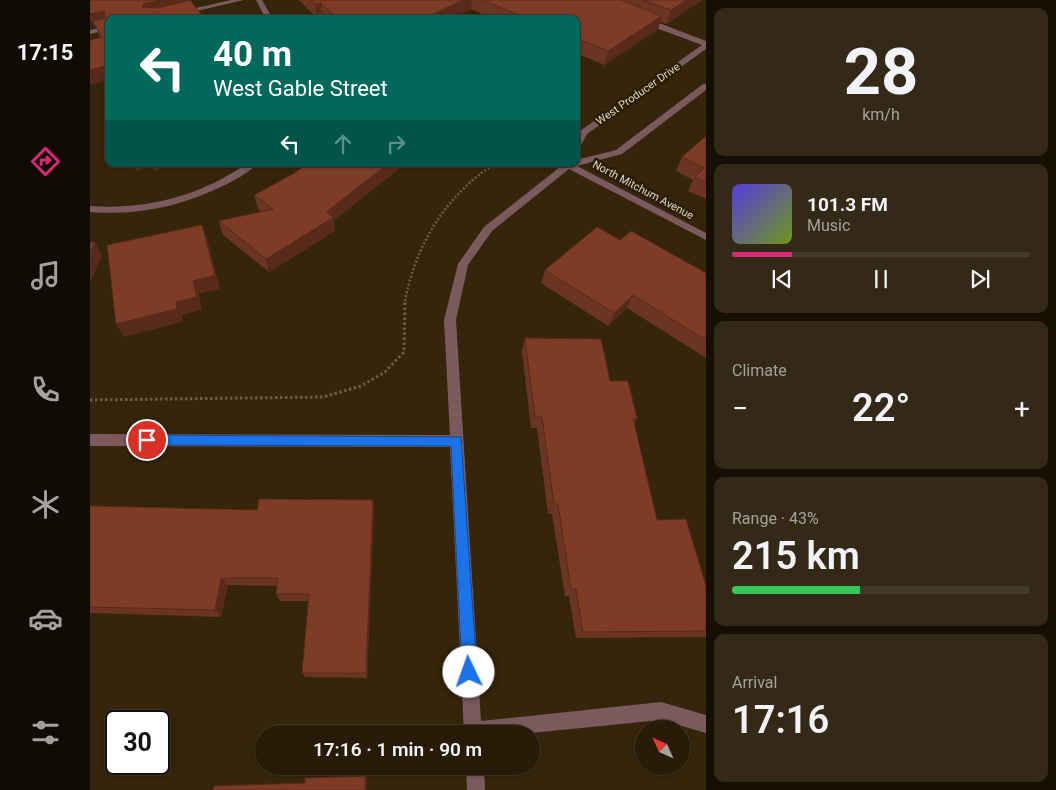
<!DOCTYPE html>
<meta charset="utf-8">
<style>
:root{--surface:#281c08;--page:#342916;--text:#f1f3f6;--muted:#a5a19c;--line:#443a29;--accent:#db2777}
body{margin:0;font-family:Roboto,sans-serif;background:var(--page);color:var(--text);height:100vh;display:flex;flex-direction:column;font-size:19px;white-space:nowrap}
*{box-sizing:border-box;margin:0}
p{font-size:16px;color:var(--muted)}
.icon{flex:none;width:28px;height:28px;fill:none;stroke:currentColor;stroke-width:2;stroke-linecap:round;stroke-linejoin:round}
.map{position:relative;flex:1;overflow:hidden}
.side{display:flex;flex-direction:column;gap:8px;padding:8px;background:#160f04;width:350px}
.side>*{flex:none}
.hud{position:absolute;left:15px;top:15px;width:475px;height:152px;border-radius:10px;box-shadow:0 1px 4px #0004,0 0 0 1px var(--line);background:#00695c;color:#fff;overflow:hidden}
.needle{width:32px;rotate:315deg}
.buttons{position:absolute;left:545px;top:720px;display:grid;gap:10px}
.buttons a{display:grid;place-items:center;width:55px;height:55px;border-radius:50%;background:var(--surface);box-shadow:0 1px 4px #0004,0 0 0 1px var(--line);font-size:25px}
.speed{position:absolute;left:15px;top:710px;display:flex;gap:10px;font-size:25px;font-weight:700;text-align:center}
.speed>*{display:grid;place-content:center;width:65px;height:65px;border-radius:50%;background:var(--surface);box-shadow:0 1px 4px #0004,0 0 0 1px var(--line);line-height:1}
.speed .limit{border:2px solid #111;border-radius:8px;background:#fff;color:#111}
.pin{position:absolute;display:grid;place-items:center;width:42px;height:42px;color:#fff;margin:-21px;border:2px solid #fff;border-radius:50%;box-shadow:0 1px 5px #0007}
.me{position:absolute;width:55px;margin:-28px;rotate:357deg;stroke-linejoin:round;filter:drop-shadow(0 0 4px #0008)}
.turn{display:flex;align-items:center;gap:18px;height:105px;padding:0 25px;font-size:22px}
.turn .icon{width:65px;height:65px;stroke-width:2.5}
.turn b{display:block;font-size:35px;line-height:42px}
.lanes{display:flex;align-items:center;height:48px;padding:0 25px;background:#0003;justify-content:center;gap:25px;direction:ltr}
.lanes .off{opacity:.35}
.big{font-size:38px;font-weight:600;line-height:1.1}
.side .card{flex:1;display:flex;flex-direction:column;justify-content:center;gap:8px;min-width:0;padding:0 18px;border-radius:10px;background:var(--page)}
.side .dial{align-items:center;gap:0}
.dial b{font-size:65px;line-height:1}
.song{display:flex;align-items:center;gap:15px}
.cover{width:60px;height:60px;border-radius:8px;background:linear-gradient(135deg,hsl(250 70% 55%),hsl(80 70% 35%))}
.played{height:5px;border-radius:2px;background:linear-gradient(90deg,var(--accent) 20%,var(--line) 20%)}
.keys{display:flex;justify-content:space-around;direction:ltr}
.heat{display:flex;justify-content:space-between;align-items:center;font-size:28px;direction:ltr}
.charge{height:8px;border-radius:4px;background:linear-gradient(90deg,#34c759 43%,var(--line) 0)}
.trip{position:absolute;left:165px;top:725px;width:285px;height:50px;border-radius:25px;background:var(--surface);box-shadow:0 1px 4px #0004,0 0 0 1px var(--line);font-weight:600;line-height:50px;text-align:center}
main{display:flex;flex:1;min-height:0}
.tabs{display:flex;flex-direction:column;width:90px;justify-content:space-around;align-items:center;background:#100b03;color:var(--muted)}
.tabs .icon{width:35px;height:35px}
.tabs .current{color:var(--accent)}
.tabs b{font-size:22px;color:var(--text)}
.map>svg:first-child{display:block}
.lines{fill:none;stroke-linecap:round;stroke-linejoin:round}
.path-far1{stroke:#6b5d46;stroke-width:2.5;stroke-dasharray:2 2;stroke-linecap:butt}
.path{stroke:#6b5d46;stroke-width:3;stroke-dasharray:2.5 2.5;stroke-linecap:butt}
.street{fill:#7b5a5e;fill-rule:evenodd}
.wall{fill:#6c3422}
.shaded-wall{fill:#582a1b}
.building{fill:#7e3c27;stroke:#582a1b}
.route{fill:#1a73e8;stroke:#114b97}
.labels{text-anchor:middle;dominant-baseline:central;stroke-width:5;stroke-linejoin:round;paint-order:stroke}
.far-street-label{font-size:11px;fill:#e0d6c7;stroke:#2b1c02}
</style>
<main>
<nav class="tabs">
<b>17:15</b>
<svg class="icon current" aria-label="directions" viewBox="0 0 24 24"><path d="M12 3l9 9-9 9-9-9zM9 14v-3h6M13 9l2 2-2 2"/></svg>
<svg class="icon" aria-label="music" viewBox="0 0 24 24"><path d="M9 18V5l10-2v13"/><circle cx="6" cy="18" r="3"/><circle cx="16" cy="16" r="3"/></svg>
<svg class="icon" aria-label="phone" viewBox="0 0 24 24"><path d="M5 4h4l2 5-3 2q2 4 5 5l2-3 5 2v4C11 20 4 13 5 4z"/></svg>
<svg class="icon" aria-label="climate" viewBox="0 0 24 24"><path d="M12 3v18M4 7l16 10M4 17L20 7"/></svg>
<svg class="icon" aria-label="car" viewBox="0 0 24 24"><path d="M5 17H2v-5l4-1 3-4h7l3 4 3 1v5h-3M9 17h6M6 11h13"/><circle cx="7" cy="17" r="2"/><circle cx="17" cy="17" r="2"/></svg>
<svg class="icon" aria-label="filters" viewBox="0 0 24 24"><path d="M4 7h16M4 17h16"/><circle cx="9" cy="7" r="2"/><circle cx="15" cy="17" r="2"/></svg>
</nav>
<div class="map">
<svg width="616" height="790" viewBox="0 0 616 790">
<rect width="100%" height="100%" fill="#35250b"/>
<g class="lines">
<path class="path-far1" d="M315,301C325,246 357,193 405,164"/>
<polyline class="path" points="0,400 233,397 271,386 295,372 314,352 315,300"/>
<g class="street">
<polygon points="141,0 154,0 72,19 58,19"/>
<polygon points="166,0 172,0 183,19 176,19"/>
<polygon points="550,18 556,18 616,41 616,49 497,134 490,147 486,150 486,138 490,131 612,45 550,22"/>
<polygon points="19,26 19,30 0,34 0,30"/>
<polygon points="613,84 616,84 616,90 532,154 487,166 616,233 616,240 479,169 402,231 378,265 366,320 391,721 571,702 616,715 616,733 571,720 431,734 374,734 360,447 0,446 0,434 360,435 354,320 368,264 394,227 474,164 486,164 486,160 526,150"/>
<path d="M156,164H167C158,173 145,180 135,185C92,206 48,216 0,212V206C56,210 110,196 156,164Z"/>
<polygon points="376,766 394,766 395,790 377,790"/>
</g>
</g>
<g class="wall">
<polygon points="0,0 97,0 97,1 19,19 19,80 10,38 6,27 5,27 0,18"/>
<polygon points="209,0 612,0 576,24 570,22 568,29 514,65 486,53 486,19 404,19 381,9 360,19 235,19 232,16 226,17"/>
<polygon points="616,136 616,199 598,191 603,180 586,171 592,157"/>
<polygon points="41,164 81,164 65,171 60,166 47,171"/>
<polygon points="217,164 315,164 244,220 245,231 179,272 133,235 129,221 171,212 168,209 164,195 203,174"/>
<polygon points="530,240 616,273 616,358 537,308 518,326 451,283 455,270"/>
<polygon points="435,338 520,381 547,418 544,424 567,520 616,586 616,637 486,638 479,596 475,596 462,514 458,514 447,428 441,428 432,351"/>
<polygon points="283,500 284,510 277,678 215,677 212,673 218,601 190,601 186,594 187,586 138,585 131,617 0,613 0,506 167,510"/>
</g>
<g class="shaded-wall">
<polygon points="71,0 97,0 99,8 52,7 53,4"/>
<polygon points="373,0 382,0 381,9 360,19 333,19"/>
<polygon points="597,0 612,0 576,24 581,10"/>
<polygon points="231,3 232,16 226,17 225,4"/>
<polygon points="15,11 19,21 3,21 6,27 5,27 0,14"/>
<polygon points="249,15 249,19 245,19 245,16"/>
<polygon points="572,16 568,29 514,65 518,51"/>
<polygon points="19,65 19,80 0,85 0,70"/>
<polygon points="44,164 60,164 60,166 47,171"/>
<polygon points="62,164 81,164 65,171"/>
<polygon points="298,164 315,164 244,220 245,231 179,272 176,259"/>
<polygon points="112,225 117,238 130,289 109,294 112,310 92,315 93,322 34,337 26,324 86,302"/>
<polygon points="5,242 12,256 0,284 0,253"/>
<polygon points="543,295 537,308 518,326 524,313"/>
<polygon points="283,500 284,510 277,678 276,673"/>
<polygon points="131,578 138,585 131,617 125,610"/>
<rect x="275" y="776" width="2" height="14"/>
</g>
<g class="building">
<polygon points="0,0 71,0 53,4 52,7 68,8 100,0 115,19 19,19 19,65 0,70 0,40 12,37 3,21 15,18 15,11 0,14"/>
<polygon points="221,0 373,0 333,19 253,19 249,15 245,16 231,3 225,4"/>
<polygon points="393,0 531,0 572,16 518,51 486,38 486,19 438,19"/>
<polygon points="552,0 597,0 581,10"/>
<polygon points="616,136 616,182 605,177 614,168 592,157"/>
<polygon points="217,164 298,164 236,212 244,217 176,259 129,221 183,209 164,195 203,174"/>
<polygon points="112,225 125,275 103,281 107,297 86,302 87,309 26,324 17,245"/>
<polygon points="507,227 530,240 541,231 616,273 616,340 543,295 524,313 455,270"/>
<polygon points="0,242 5,242 0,253"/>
<polygon points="435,338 511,339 520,381 538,381 547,418 543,418 567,520 596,519 616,586 616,631 493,632 486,589 481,589 468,504 464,504 452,417 445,417"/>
<polygon points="169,499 283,500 276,673 212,673 219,594 186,594 188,578 131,578 125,610 0,607 0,506 167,510"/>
<polygon points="275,776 275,790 123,790 124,786 215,783 215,778"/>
</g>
<polygon class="route" points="57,435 371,437 387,672 385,677 379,679 374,677 372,672 361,446 57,445 52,444 51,440 52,436"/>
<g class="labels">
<g class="far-street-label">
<text transform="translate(548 94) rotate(-35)">West Producer Drive</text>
<text transform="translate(553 190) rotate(28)">North Mitchum Avenue</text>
</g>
</g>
</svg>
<div class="buttons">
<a><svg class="needle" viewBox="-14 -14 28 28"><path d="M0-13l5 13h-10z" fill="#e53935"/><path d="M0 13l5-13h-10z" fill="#a5a19c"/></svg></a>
</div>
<div class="speed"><div class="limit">30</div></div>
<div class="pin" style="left:57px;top:440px;background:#d93025"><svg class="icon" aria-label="arrive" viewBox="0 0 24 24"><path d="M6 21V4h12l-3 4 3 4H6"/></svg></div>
<svg class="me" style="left:379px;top:672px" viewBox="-20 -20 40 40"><circle r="19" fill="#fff"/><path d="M0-13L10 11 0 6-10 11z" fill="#1a73e8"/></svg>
<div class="trip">17:16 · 1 min · 90 m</div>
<div class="hud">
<div class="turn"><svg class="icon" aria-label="left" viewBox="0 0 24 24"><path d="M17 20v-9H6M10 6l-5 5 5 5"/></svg><div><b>40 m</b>West Gable Street</div></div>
<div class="lanes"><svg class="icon" aria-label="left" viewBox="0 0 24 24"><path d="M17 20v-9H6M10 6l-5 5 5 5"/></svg><svg class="icon off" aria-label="ahead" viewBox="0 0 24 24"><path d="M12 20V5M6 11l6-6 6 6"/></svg><svg class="icon off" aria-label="right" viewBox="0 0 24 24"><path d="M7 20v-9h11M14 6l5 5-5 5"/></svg></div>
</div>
</div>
<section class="side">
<div class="card dial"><b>28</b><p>km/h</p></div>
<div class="card">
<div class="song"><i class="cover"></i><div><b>101.3 FM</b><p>Music</p></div></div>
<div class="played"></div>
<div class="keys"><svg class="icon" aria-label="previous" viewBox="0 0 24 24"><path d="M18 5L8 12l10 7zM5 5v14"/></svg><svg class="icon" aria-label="pause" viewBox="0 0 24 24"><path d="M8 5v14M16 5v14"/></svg><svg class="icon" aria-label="next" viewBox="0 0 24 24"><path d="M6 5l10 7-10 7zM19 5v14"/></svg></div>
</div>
<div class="card"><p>Climate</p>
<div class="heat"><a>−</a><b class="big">22°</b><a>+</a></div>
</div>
<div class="card"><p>Range · 43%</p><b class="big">215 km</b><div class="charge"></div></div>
<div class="card"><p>Arrival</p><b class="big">17:16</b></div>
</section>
</main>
